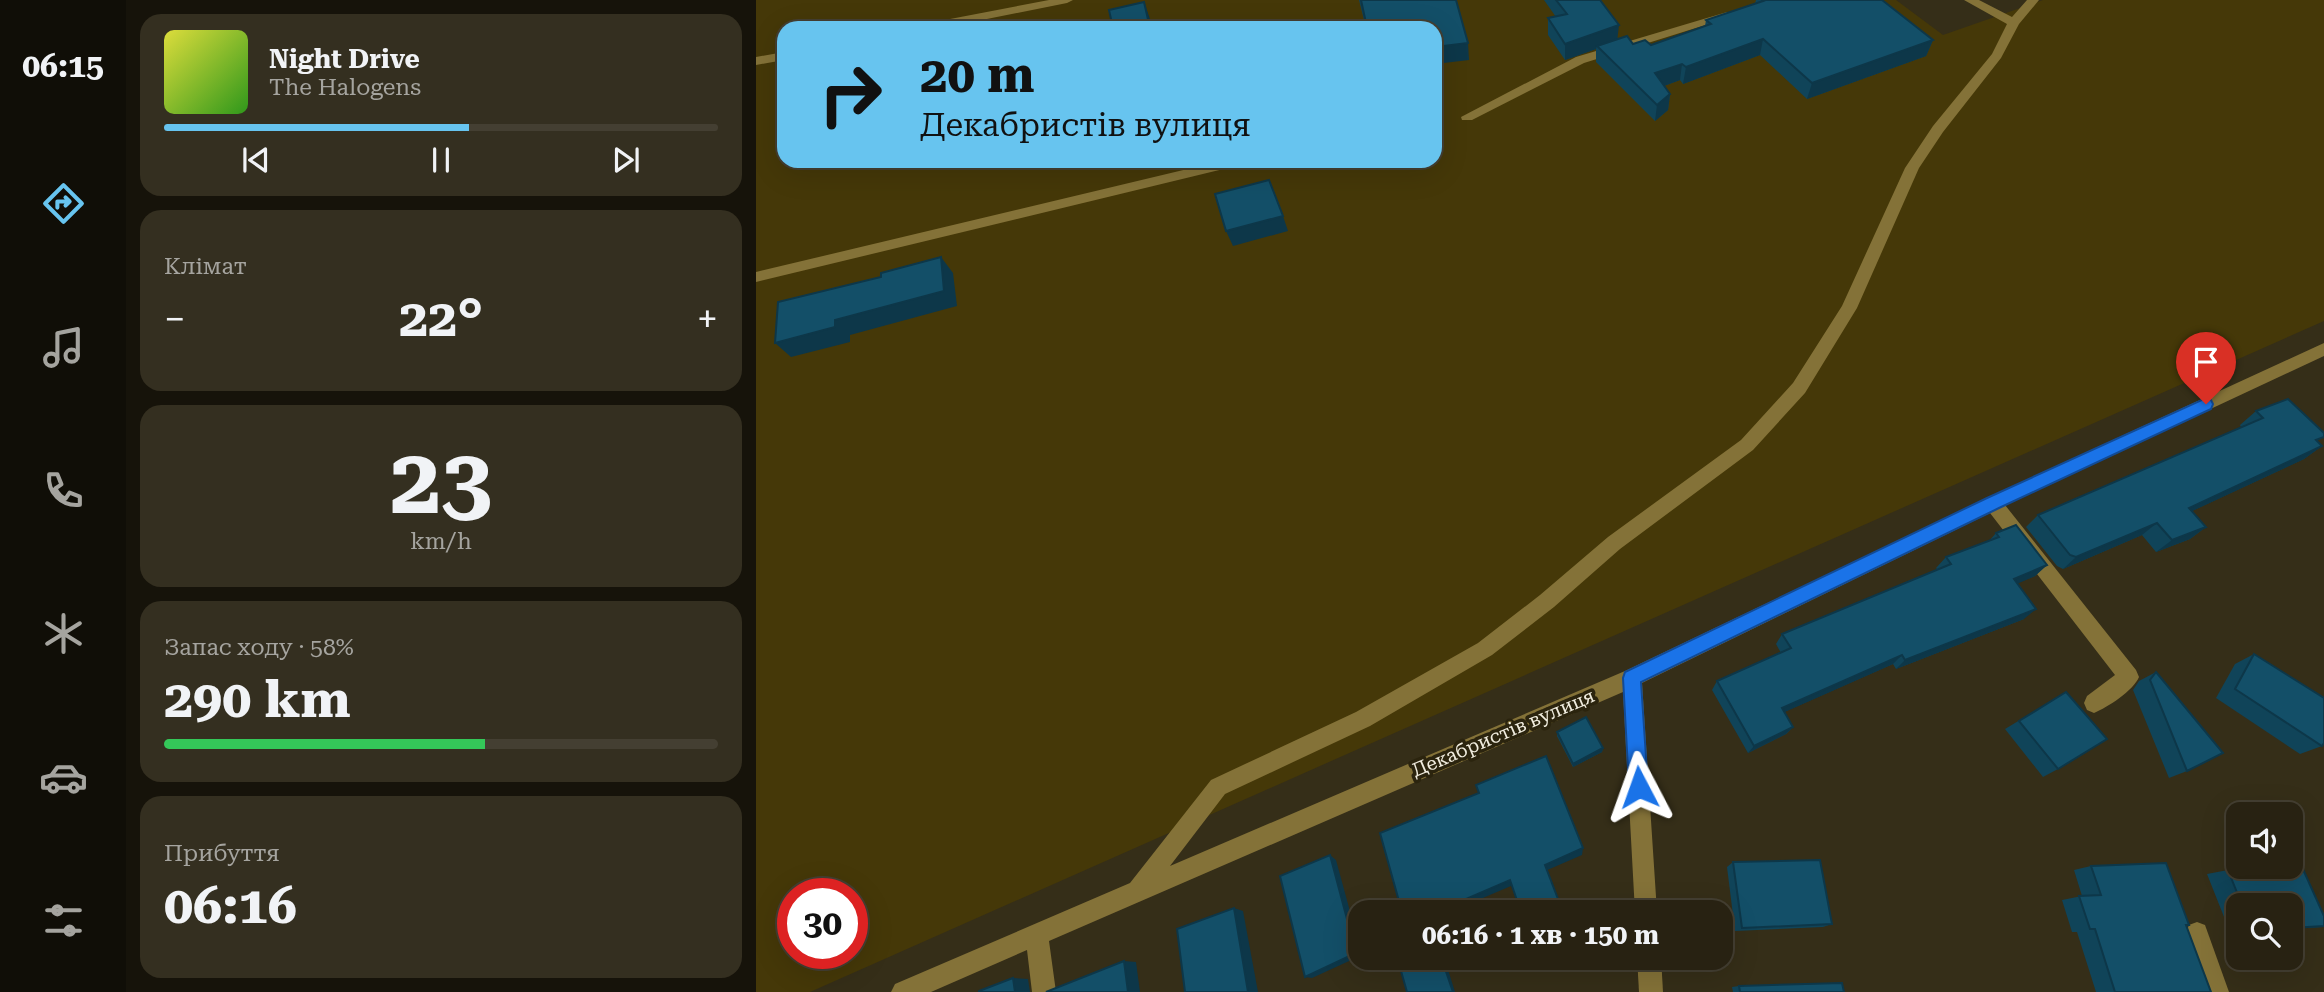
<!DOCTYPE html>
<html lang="uk">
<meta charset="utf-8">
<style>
:root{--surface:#282212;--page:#342f20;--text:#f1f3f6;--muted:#a5a49f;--line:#443f32;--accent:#67c4ef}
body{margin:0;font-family:"Roboto Serif",serif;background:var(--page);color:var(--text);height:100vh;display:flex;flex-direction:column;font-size:26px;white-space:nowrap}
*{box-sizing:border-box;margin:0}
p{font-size:23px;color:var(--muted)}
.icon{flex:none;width:38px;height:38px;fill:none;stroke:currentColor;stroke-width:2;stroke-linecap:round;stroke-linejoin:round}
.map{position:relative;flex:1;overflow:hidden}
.drawer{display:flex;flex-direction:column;gap:14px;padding:14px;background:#16130a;width:630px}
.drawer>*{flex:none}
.banner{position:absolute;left:21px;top:21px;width:665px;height:147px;border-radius:21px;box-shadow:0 7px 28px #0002,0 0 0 2px var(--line);background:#67c4ef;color:#111;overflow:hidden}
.tools{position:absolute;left:1470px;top:802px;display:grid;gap:14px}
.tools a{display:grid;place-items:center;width:77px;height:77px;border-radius:14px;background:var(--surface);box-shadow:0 7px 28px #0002,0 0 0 2px var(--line);font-size:35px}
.speed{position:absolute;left:21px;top:878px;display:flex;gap:14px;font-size:35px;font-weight:700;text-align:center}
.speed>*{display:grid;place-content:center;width:91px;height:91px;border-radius:50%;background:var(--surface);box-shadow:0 7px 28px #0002,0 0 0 2px var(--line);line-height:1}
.speed .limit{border:10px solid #d22;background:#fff;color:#111}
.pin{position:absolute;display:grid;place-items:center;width:60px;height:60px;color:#fff;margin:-72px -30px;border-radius:50% 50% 50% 0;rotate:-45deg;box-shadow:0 0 7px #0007}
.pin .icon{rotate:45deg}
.me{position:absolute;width:77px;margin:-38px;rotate:356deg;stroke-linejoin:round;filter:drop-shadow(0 0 5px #0008)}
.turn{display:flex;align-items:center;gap:24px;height:147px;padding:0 28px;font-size:32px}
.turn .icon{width:91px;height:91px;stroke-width:2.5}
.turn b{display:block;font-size:49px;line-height:60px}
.big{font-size:52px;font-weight:700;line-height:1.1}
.drawer .widget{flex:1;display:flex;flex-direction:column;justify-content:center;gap:10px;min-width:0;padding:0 24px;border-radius:21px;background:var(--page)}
.drawer .dial{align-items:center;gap:0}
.dial b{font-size:91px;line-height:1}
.song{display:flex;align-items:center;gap:21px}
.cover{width:84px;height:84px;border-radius:10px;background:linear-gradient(135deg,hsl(60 70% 55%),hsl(110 70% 35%))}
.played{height:7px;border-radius:4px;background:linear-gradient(90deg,var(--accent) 55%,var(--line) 55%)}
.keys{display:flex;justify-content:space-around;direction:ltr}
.heat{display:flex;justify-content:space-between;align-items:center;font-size:38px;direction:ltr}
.charge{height:10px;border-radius:5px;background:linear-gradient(90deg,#34c759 58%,var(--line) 0)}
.trip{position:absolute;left:592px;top:900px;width:385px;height:70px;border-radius:21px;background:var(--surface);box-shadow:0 7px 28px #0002,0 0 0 2px var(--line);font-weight:700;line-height:70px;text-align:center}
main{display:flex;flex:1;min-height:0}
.menu{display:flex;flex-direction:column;width:126px;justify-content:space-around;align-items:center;background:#100e07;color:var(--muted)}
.menu .icon{width:49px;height:49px}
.menu .on{color:var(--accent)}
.menu b{font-size:32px;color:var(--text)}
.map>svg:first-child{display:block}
.green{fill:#453808;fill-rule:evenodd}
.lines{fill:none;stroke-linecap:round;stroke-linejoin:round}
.minor{fill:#847238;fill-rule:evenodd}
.wall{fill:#104459}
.shaded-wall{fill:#0d3749}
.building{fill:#134f68;stroke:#0d3749;stroke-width:2}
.route{fill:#1a73e8;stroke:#114b97;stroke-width:2}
.labels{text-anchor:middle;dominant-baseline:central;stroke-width:7;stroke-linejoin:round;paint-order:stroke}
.street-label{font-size:19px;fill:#f1eddf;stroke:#2b240e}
</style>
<main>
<nav class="menu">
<b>06:15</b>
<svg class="icon on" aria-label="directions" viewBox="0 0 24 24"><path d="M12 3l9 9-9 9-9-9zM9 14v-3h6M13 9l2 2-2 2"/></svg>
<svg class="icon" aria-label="music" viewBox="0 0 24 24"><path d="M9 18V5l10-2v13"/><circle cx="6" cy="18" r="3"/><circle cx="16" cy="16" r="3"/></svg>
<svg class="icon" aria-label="phone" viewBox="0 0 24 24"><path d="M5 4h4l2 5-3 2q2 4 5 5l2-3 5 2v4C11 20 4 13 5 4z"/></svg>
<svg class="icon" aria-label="climate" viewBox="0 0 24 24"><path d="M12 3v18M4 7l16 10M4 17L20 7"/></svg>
<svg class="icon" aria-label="car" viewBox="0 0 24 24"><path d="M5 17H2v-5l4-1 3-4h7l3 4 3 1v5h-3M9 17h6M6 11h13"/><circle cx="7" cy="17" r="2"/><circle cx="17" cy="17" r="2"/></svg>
<svg class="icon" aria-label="filters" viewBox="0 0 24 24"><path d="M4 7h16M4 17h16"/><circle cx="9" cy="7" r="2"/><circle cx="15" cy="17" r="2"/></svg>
</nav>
<section class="drawer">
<div class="widget">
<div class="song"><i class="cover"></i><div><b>Night Drive</b><p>The Halogens</p></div></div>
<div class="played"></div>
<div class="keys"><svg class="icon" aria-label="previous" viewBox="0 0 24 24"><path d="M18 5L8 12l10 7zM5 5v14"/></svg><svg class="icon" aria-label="pause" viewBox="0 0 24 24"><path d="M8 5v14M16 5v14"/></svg><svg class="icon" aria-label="next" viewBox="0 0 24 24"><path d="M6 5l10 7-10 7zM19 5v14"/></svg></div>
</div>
<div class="widget"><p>Клімат</p>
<div class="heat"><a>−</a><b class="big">22°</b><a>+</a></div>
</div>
<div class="widget dial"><b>23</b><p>km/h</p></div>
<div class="widget"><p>Запас ходу · 58%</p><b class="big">290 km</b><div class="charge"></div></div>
<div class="widget"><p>Прибуття</p><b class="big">06:16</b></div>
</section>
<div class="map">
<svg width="1568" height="992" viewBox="0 0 1568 992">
<rect width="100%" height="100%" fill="#352e18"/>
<path class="green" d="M0,0H1140L1187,35L1287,0H1568V321L54,992H0ZM28,28H679V161H28ZM37,894H96V954H37Z"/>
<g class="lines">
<g class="minor">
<polygon points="293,0 317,0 311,3 186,28 162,28 168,24"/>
<path d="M1208,0H1223L1256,17L1271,0H1283L1263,24L1245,58L1187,132L1163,168L1101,308L1049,393L997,450L864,549L798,607L736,655L614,726L469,794L414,866L869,671L1231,498L1568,343V356L1249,505L1380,670L1383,677C1377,691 1352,707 1338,713L1331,710L1328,703L1331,696L1359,675L1234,513L886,683L901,912H879L867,692L293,941L300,992H276L271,950L175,992H135L139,984L374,883L455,780L600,712L722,643L784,595L852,537L985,440L1037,383L1086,306L1149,168L1177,126L1236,54L1251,24Z"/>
<polygon points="971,12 977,15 975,17 828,63 716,120 706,120 705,117 820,57"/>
<polygon points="28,52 28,60 0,65 0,57"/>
<polygon points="465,161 491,161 484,165 0,282 0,272"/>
<polygon points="1441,922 1449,925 1473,992 1449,992 1430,933 1433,925"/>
<polygon points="881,957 905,957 907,992 883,992"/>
</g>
</g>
<g class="wall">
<polygon points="603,0 700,0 713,60 609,24"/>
<polygon points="788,0 844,0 862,39 877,44 895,45 949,26 950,20 999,4 1000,0 1126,0 1177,40 1170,56 1051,99 1004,55 927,84 924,80 908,86 914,94 912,110 899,121 840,62 840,49 809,60 792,35 792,18 800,17"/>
<polygon points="1500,411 1562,442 1566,446 1548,459 1436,511 1450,527 1434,539 1400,552 1386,535 1307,569 1301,566 1270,527 1282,515 1485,427 1484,425"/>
<polygon points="1240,533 1291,565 1279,576 1261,583 1268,619 1140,669 1137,664 1028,712 1037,727 1030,734 992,753 956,690 961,681 1025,653 1020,644 1026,634 1182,570 1180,568 1190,557 1233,541"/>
<polygon points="1498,654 1566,746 1544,754 1460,698 1479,664"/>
<polygon points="1400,672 1431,771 1413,778 1377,690 1383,681"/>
<polygon points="1310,692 1302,769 1287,777 1249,729"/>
<polygon points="801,732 847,748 846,752 817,767 801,736"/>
<polygon points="977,862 1076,924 1067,927 979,931 971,867"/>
<polygon points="1335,866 1430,926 1455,992 1340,992 1321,932 1316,932 1306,900 1326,896 1318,870"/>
<polygon points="1546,867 1568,916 1568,927 1535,929 1535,905 1482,905 1482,931 1474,932 1451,874 1472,870"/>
<polygon points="983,986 1088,992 977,992 976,987"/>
</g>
<g class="shaded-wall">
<polygon points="388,2 394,19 396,28 394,28"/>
<polygon points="863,25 861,42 841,46 840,49 809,60 809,44"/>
<polygon points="1007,39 1004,55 927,84 930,67"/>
<polygon points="1177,40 1170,56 1051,99 1056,83"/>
<polygon points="712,43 713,60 679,64 679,47"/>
<polygon points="926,64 924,80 897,90 899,73"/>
<polygon points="914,94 912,110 899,121 901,105"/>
<polygon points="527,216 532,231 477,246 470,231"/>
<polygon points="185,257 197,273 201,306 94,335 94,342 35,357 19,343 79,320"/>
<polygon points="1566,446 1548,459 1417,520 1433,508"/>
<polygon points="1401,523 1386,535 1307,569 1320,557"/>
<polygon points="1450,527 1434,539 1400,552 1416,540"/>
<polygon points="1291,565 1279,576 1247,590 1258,579"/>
<polygon points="1280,609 1268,619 1140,669 1149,660"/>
<polygon points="1146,655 1137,664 1020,716 1026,708"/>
<polygon points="1037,727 1030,734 992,753 998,746"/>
<polygon points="847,748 846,752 817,767 817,764"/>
<polygon points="827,848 826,855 789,871 789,865"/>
<polygon points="574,855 580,860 604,948 604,956 556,978 549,977"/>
<polygon points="754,880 755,886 694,912 680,912"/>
<polygon points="478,908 487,911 502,992 492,992"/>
<polygon points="685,957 688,957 699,992 697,992"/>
<polygon points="368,961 380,962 384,992 372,992"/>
<polygon points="257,978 272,979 274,992 259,992"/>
</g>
<g class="building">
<polygon points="605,0 700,0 712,43 679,47 679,28 603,28 610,23"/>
<polygon points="800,0 844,0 863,25 809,44 792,18 811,14"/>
<polygon points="1005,0 1126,0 1177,40 1056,83 1007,39 930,67 926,64 899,73 914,94 901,105 841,46 871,36 877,44 889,40 895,45 955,24 950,20 1007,1"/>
<polygon points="388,2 394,28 357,28 353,10"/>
<polygon points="513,180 527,216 470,231 459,194"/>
<polygon points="185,257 188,291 79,320 79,327 19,343 22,302 125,277 125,273"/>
<polygon points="1532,399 1568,433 1568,437 1560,440 1566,446 1433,508 1450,527 1416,540 1401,523 1320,557 1314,555 1282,515 1507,418 1500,411"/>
<polygon points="1260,525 1291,565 1258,579 1280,609 1149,660 1146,655 1026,708 1037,727 998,746 961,681 1035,648 1026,634 1195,564 1190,557 1243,537 1240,533"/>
<polygon points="1498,654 1568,698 1568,743 1566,746 1479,689"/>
<polygon points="1400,672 1467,753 1431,771 1394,680"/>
<polygon points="1310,692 1351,739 1302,769 1263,721"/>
<polygon points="830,717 847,748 817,764 801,732"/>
<polygon points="790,756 827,848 789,865 807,912 765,912 754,880 680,912 646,912 624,833 723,793 720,785"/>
<polygon points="574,855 600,953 549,977 524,876"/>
<polygon points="1064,860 1076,924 986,928 977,862"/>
<polygon points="1410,863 1433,925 1430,925 1455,992 1359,992 1339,929 1334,929 1323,896 1345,895 1335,866"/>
<polygon points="1546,867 1568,916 1568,926 1535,928 1535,905 1486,905 1472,870"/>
<polygon points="478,908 492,992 429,992 421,929"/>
<polygon points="641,957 685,957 697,992 651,992"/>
<polygon points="368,961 372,992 290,992"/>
<polygon points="257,978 259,992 223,992 223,991"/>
<polygon points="1086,983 1088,992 984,992 983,986"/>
</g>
<polygon class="route" points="1450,398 1455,400 1457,404 1455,409 1243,508 885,682 892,787 889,794 883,797 876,794 873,787 867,678 869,672 1231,498"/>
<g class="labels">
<g class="street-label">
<text transform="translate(747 733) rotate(-23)">Декабристів вулиця</text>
</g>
</g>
</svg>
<div class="tools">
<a><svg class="icon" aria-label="sound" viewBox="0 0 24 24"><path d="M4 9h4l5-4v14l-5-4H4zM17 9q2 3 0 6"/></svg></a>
<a><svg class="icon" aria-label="search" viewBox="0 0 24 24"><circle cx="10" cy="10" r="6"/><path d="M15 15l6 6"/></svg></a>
</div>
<div class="speed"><div class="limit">30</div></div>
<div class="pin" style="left:1450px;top:404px;background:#d93025"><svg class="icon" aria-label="arrive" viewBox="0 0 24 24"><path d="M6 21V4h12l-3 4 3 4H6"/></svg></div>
<svg class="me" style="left:883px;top:787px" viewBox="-20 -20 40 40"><path d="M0-17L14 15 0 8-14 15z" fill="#1a73e8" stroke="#fff" stroke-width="4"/></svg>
<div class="trip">06:16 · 1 хв · 150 m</div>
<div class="banner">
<div class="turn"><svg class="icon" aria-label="right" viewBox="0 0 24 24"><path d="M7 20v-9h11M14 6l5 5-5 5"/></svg><div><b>20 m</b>Декабристів вулиця</div></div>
</div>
</div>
</main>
